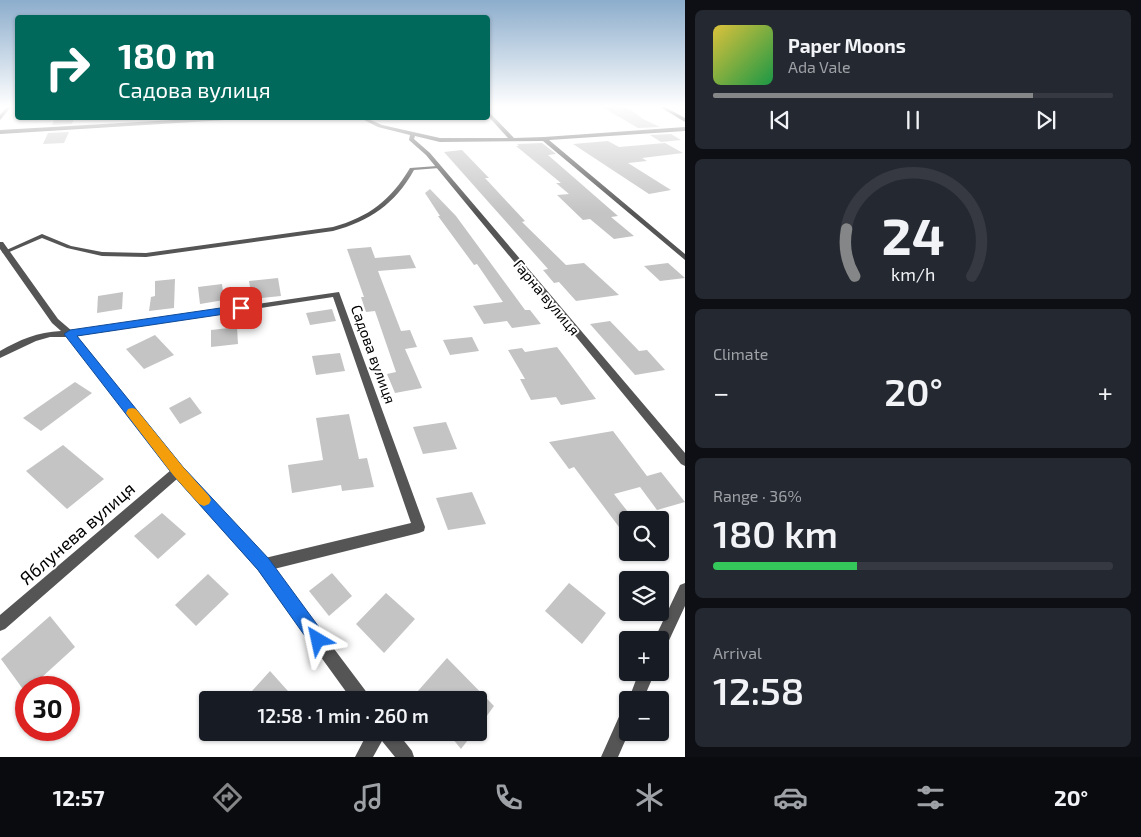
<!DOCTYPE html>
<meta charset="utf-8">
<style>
:root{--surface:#171b24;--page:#242831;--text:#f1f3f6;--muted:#9ea1a6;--line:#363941;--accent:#858687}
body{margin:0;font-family:"Exo 2",sans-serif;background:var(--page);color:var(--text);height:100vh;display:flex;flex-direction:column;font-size:19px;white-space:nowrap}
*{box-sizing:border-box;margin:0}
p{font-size:16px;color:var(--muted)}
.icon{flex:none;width:28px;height:28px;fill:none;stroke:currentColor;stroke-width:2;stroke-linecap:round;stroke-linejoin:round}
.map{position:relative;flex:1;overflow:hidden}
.details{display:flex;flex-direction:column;gap:10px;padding:10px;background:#0d0f14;width:456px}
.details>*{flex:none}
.banner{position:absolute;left:15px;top:15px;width:475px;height:105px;border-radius:5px;box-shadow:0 1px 4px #0004;background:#00695c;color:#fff;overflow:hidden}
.buttons{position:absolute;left:619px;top:511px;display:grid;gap:10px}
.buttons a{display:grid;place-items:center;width:50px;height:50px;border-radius:5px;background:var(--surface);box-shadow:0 1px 4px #0004;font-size:25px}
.speed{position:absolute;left:15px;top:676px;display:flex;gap:10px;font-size:25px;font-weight:700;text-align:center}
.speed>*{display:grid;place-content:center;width:65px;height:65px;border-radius:50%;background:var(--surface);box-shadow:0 1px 4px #0004;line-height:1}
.speed .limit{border:8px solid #d22;background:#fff;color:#111}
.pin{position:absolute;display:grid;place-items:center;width:42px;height:42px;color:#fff;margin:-21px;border-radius:10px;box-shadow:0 2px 8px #0006}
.me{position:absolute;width:55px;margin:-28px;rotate:324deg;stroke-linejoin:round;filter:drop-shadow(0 0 4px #0008)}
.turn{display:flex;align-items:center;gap:18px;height:105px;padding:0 20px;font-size:22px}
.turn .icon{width:65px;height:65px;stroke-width:2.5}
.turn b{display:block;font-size:35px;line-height:42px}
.big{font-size:38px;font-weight:600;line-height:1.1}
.details .tile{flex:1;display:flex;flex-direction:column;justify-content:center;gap:8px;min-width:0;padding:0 18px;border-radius:8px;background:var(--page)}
.details .dial{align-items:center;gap:0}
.dial svg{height:130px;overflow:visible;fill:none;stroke:var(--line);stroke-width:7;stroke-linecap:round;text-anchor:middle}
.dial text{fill:var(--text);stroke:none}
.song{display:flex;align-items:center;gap:15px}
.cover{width:60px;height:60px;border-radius:8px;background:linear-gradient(135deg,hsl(50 70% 55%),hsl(140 70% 35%))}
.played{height:5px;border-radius:2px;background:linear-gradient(90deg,var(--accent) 80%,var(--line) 80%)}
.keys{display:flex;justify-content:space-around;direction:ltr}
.heat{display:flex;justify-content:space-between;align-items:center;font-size:28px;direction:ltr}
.charge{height:8px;border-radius:4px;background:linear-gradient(90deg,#34c759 36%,var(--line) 0)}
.trip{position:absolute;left:199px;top:691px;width:288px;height:50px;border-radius:5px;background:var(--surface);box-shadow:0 1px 4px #0004;font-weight:600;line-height:50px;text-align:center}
.dock{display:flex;height:80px;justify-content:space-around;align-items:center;background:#090b0e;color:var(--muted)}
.dock .icon{width:35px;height:35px}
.dock .current{color:var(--accent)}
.dock b{font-size:22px;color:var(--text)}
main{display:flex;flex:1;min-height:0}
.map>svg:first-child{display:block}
.building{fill:#c4c4c4}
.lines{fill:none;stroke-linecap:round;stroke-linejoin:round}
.lane{fill:#555;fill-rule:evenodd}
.street{fill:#555;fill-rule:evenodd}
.secondary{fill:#222;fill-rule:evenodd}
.route{fill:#1a73e8;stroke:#114b97}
.slow{fill:#f59e0b}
.labels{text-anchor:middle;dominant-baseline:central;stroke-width:4;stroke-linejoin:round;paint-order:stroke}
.street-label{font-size:15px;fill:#000;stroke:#fff}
.near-street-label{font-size:18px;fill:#000;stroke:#fff}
</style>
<main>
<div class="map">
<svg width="685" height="757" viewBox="0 0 685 757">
<rect width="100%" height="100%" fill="#fff"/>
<g class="building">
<polygon points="602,107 627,107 643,119 660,127 638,128"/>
<polygon points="55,118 74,118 72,124 52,125"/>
<polygon points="69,132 64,143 43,144 48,133"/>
<polygon points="671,134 681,140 661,142 650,135"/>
<polygon points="608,141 619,147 665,143 683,153 642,158 647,161 628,163 671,190 649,194 573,144"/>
<polygon points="542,143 556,154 548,155 618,216 611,217 634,236 614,239 590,219 583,220 557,195 569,194 556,183 561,183 516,146 519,146 517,144"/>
<polygon points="462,150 489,178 485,178 525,221 522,222 566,265 584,263 619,295 576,301 559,282 554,283 543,270 548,269 444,152"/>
<polygon points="430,189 456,216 525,310 530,310 541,324 512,328 507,321 484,324 473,306 503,302 477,264 474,265 438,216 440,216 425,193"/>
<polygon points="371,247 375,258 410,255 416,268 378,271 401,331 410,330 417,347 405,349 422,388 395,393 387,374 396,372 375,311 366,312 361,297 364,297 347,249"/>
<polygon points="668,263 685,278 660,281 644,266"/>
<polygon points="278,278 281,296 252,299 249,281"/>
<polygon points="175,279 174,308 149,311 151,297 155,296 155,281"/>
<polygon points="222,284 224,300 200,304 198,287"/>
<polygon points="123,292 122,309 97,313 98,296"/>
<polygon points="332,309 336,321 310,325 306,313"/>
<polygon points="610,321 639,351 647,350 665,370 635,375 590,324"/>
<polygon points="237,327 238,344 211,347 211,330"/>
<polygon points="155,335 174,355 144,369 126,349"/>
<polygon points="472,337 479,351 450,355 443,340"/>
<polygon points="557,347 567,360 596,399 561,405 556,397 531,400 520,379 525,379 508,350 522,348 525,352"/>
<polygon points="340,353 345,371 316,375 312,356"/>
<polygon points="75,382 92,393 41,431 23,418"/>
<polygon points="190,397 202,413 180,424 169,408"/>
<polygon points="349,414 359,459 367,458 374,487 342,491 341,485 292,493 288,465 323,460 316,418"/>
<polygon points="446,422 457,449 423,454 413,427"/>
<polygon points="613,431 647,476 661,472 685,502 657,510 640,487 614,494 628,512 628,539 574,467 569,469 549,442"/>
<polygon points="63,445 104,479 67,509 26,471"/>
<polygon points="472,492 486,524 448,530 436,498"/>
<polygon points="162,513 186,534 158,559 134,536"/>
<polygon points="332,573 352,596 329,616 309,591"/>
<polygon points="208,574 229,594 196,626 175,605"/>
<polygon points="569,583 606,613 582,644 545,611"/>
<polygon points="386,593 415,619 384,653 356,624"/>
<polygon points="50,616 75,647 30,688 26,688 25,692 1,659"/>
<polygon points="447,658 494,706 478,728 478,700 410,700"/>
<polygon points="270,671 296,700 244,700"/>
<polygon points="447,732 474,732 461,749"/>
</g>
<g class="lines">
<path class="lane" d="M437,166H439V168L414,170C395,204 370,221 333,231L146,257L102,256L67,248L42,238L7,253L5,254L2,252L42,234L71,246L102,252L146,253L333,227C369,217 391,200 410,168Z"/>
<g class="street">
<polygon points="7,107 11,107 0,120 0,115"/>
<polygon points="488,111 514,138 544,137 685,127 685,131 549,140 685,254 685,260 543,141 440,142 415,136 414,139 430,153 685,453 685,466 681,464 426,155 409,140 410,135 378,127 360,118 366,118 382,125 440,138 508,138 488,116"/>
<polygon points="208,118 228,118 225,120 0,134 0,130"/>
<path d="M0,242H3L58,319L72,331L339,292L425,527L424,531L419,533L274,569L368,694L370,700H352L258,570L177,479L5,629L0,631V615L171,470L67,337H50L36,341L0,358V351C19,340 38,332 61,331L52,323L0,249ZM333,297L411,523L265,558L182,468L77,336Z"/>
<polygon points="685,583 685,606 665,649 660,651 660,640 654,640 680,585"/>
<polygon points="639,672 655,672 643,700 628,701"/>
<polygon points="628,708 628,732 629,732 618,757 601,757 622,710"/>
<polygon points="368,732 397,732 412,751 414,757 395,757 382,741 373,757 355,757"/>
</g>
<polygon class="secondary" points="660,107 665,107 685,118 685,122"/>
</g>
<linearGradient id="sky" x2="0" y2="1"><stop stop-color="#8cadcc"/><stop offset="0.5" stop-color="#fff"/><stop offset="1" stop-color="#fff" stop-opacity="0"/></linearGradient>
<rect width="685" height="213" fill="url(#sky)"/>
<polygon class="route" points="241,305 246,308 245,311 77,336 183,467 269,559 324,634 326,640 324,646 318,648 312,646 258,570 173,475 64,334 70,330"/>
<polygon class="slow" points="132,408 136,409 183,467 209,496 211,500 209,504 204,506 199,504 173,475 128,416 126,413 128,409"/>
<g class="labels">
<g class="street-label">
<text transform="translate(547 297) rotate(50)">Гарна вулиця</text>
<text transform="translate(374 354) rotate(70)">Садова вулиця</text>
</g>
<g class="near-street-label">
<text transform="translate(77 533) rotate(-41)">Яблунева вулиця</text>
</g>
</g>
</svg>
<div class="buttons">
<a><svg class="icon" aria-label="search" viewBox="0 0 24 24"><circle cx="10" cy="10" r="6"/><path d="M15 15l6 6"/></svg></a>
<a><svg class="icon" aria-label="layers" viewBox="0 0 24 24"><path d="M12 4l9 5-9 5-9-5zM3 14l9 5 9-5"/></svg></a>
<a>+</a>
<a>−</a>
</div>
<div class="speed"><div class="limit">30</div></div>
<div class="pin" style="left:241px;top:308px;background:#d93025"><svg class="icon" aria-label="arrive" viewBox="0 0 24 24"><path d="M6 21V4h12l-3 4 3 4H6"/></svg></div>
<svg class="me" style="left:318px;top:640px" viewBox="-20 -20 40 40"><path d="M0-17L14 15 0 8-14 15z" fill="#1a73e8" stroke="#fff" stroke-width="4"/></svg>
<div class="trip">12:58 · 1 min · 260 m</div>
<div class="banner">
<div class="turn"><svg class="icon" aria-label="right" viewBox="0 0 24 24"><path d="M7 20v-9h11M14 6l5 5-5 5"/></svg><div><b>180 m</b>Садова вулиця</div></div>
</div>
</div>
<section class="details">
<div class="tile">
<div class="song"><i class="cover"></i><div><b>Paper Moons</b><p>Ada Vale</p></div></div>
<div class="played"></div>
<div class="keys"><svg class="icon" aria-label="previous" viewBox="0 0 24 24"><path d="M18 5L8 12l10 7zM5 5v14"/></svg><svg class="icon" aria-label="pause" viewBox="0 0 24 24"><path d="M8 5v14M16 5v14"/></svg><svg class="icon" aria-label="next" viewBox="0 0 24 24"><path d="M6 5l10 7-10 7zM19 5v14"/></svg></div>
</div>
<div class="tile dial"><svg viewBox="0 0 100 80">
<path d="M14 69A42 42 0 1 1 86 69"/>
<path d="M14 69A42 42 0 0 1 9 40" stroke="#858687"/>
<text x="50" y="56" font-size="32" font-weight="700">24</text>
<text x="50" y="72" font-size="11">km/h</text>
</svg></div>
<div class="tile"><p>Climate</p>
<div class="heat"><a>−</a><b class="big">20°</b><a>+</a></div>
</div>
<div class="tile"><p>Range · 36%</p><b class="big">180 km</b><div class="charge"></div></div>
<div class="tile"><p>Arrival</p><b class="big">12:58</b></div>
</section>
</main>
<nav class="dock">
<b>12:57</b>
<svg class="icon current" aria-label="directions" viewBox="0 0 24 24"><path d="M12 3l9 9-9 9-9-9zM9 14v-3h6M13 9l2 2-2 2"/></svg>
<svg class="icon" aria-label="music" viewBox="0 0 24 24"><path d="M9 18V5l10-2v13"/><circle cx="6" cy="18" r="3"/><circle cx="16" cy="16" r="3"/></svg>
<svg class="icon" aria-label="phone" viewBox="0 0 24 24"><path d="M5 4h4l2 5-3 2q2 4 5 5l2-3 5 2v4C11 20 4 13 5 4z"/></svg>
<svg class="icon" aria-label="climate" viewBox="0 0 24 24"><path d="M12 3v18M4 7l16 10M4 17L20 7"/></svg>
<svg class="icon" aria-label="car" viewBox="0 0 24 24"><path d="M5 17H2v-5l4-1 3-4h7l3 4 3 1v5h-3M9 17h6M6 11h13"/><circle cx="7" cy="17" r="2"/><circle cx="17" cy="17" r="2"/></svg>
<svg class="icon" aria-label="filters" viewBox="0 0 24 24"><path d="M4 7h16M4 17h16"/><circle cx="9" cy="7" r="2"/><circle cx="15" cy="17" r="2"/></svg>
<b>20°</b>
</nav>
